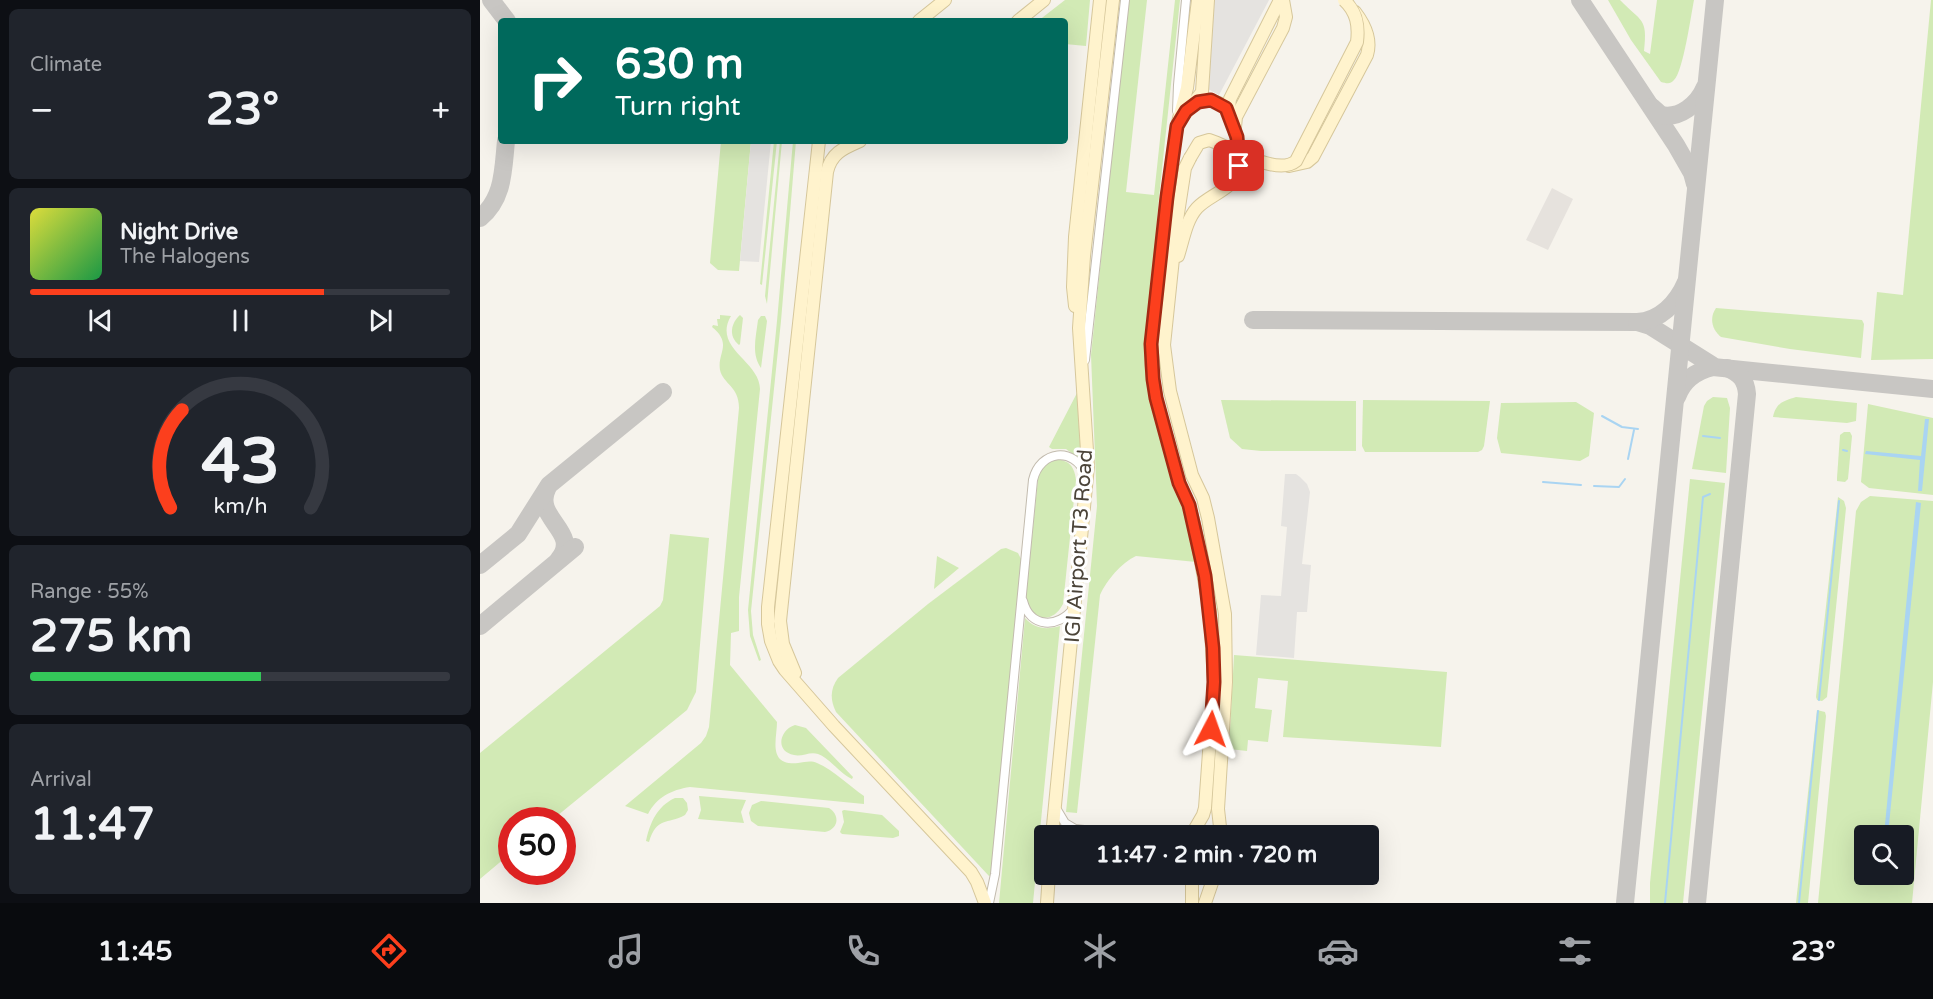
<!DOCTYPE html>
<meta charset="utf-8">
<style>
:root{--surface:#171b24;--page:#20242c;--text:#f1f3f6;--muted:#9ea1a6;--line:#363941;--accent:#fc3f1d}
body{margin:0;font-family:"Varela Round",sans-serif;background:var(--page);color:var(--text);height:100vh;display:flex;flex-direction:column;font-size:22px;white-space:nowrap}
*{box-sizing:border-box;margin:0}
p{font-size:20px;color:var(--muted)}
.icon{flex:none;width:33px;height:33px;fill:none;stroke:currentColor;stroke-width:2;stroke-linecap:round;stroke-linejoin:round}
.map{position:relative;flex:1;overflow:hidden}
.sheet{display:flex;flex-direction:column;gap:9px;padding:9px;background:#0d0f14;width:480px}
.sheet>*{flex:none}
.guide{position:absolute;left:18px;top:18px;width:570px;height:126px;border-radius:6px;box-shadow:0 6px 24px #0002;background:#00695c;color:#fff;overflow:hidden}
.fabs{position:absolute;left:1374px;top:825px;display:grid;gap:12px}
.fabs a{display:grid;place-items:center;width:60px;height:60px;border-radius:6px;background:var(--surface);box-shadow:0 6px 24px #0002;font-size:30px}
.speed{position:absolute;left:18px;top:807px;display:flex;gap:12px;font-size:30px;font-weight:700;text-align:center}
.speed>*{display:grid;place-content:center;width:78px;height:78px;border-radius:50%;background:var(--surface);box-shadow:0 6px 24px #0002;line-height:1}
.speed .limit{border:9px solid #d22;background:#fff;color:#111}
.pin{position:absolute;display:grid;place-items:center;width:51px;height:51px;color:#fff;margin:-26px;border-radius:12px;box-shadow:0 3px 9px #0006}
.me{position:absolute;width:66px;margin:-33px;rotate:4deg;stroke-linejoin:round;filter:drop-shadow(0 0 4px #0008)}
.turn{display:flex;align-items:center;gap:21px;height:126px;padding:0 18px;font-size:27px}
.turn .icon{width:78px;height:78px;stroke-width:2.5}
.turn b{display:block;font-size:42px;line-height:51px}
.big{font-size:45px;font-weight:800;line-height:1.1}
.sheet .widget{flex:1;display:flex;flex-direction:column;justify-content:center;gap:9px;min-width:0;padding:0 21px;border-radius:9px;background:var(--page)}
.sheet .dial{align-items:center;gap:0}
.dial svg{height:156px;overflow:visible;fill:none;stroke:var(--line);stroke-width:7;stroke-linecap:round;text-anchor:middle}
.dial text{fill:var(--text);stroke:none}
.song{display:flex;align-items:center;gap:18px}
.cover{width:72px;height:72px;border-radius:9px;background:linear-gradient(135deg,hsl(60 70% 55%),hsl(140 70% 35%))}
.played{height:6px;border-radius:3px;background:linear-gradient(90deg,var(--accent) 70%,var(--line) 70%)}
.keys{display:flex;justify-content:space-around;direction:ltr}
.heat{display:flex;justify-content:space-between;align-items:center;font-size:33px;direction:ltr}
.charge{height:9px;border-radius:4px;background:linear-gradient(90deg,#34c759 55%,var(--line) 0)}
.trip{position:absolute;left:554px;top:825px;width:345px;height:60px;border-radius:6px;background:var(--surface);box-shadow:0 6px 24px #0002;font-weight:800;line-height:60px;text-align:center}
.menu{display:flex;height:96px;justify-content:space-around;align-items:center;background:#090b0e;color:var(--muted)}
.menu .icon{width:42px;height:42px}
.menu .current{color:var(--accent)}
.menu b{font-size:27px;color:var(--text)}
main{display:flex;flex:1;min-height:0}
.map>svg:first-child{display:block}
.industrial{fill:#e6e2dd}
.green{fill:#d2eab5;fill-rule:evenodd}
.parking{fill:#e5e3e0}
.water{fill:#a9d4f2}
.lines{fill:none;stroke-linecap:round;stroke-linejoin:round}
.stream{stroke:#a9d4f2;stroke-width:2}
.taxiway{stroke:#c8c6c3;stroke-width:18}
.street-casing{stroke:#c2bbae;stroke-width:10}
.secondary-casing{stroke:#d6c79b;stroke-width:14}
.street{stroke:#fff;stroke-width:8}
.secondary{stroke:#fff3cd;stroke-width:12}
.secondary-bridge-casing{stroke:#d6c79b;stroke-width:14;stroke-linecap:butt}
.secondary-bridge{stroke:#fff3cd;stroke-width:12}
.route-casing{stroke:#a42913;stroke-width:15}
.route{stroke:#fc3f1d;stroke-width:10}
.labels{text-anchor:middle;dominant-baseline:central;stroke-width:6;stroke-linejoin:round;paint-order:stroke}
.street-label{font-size:21px;fill:#4b4439;stroke:#fff}
</style>
<main>
<section class="sheet">
<div class="widget"><p>Climate</p>
<div class="heat"><a>−</a><b class="big">23°</b><a>+</a></div>
</div>
<div class="widget">
<div class="song"><i class="cover"></i><div><b>Night Drive</b><p>The Halogens</p></div></div>
<div class="played"></div>
<div class="keys"><svg class="icon" aria-label="previous" viewBox="0 0 24 24"><path d="M18 5L8 12l10 7zM5 5v14"/></svg><svg class="icon" aria-label="pause" viewBox="0 0 24 24"><path d="M8 5v14M16 5v14"/></svg><svg class="icon" aria-label="next" viewBox="0 0 24 24"><path d="M6 5l10 7-10 7zM19 5v14"/></svg></div>
</div>
<div class="widget dial"><svg viewBox="0 0 100 80">
<path d="M14 69A42 42 0 1 1 86 69"/>
<path d="M14 69A42 42 0 0 1 20 19" stroke="#fc3f1d"/>
<text x="50" y="56" font-size="32" font-weight="700">43</text>
<text x="50" y="72" font-size="11">km/h</text>
</svg></div>
<div class="widget"><p>Range · 55%</p><b class="big">275 km</b><div class="charge"></div></div>
<div class="widget"><p>Arrival</p><b class="big">11:47</b></div>
</section>
<div class="map">
<svg width="1453" height="903" viewBox="0 0 1453 903">
<rect width="100%" height="100%" fill="#f6f3ec"/>
<polygon class="industrial" points="1072,188 1093,199 1068,250 1046,240"/>
<g class="green">
<polygon points="585,0 610,0 606,46 585,44 585,21 558,21"/>
<path d="M648,0H667L646,192L674,195L695,0H700L679,197L665,367L667,384L692,485L706,516L716,562L656,556C641,563 627,580 620,595L597,813L586,812L617,506L611,355Z"/>
<path d="M1128,0H1140C1161,22 1168,17 1164,51L1170,54L1177,0H1214C1211,15 1203,72 1194,80C1190,85 1186,83 1181,82L1151,40Z"/>
<polygon points="1451,0 1453,0 1453,359 1391,360 1397,292 1423,295"/>
<polygon points="241,141 271,141 259,271 238,270 230,263"/>
<polygon points="294,141 297,141 282,285 280,284"/>
<polygon points="300,141 302,141 287,304 285,296"/>
<polygon points="313,141 316,141 301,321 271,611 273,635 281,660 279,661 270,636 268,610 297,321"/>
<path d="M1236,308L1382,320L1384,324L1381,358L1310,349L1241,337C1232,330 1229,318 1236,308Z"/>
<path d="M240,315L251,316C232,348 280,361 280,389L259,597V631L251,633L250,665L297,722C297,739 287,766 318,763C325,762 331,760 337,763C354,770 369,786 384,796V804L210,787C191,790 177,797 168,814L145,806L221,743L226,736L229,727L259,408C259,386 243,384 240,370C237,353 253,344 232,327L233,325L238,326L237,319H240Z"/>
<path d="M260,315L263,318L260,344L259,345C248,336 251,323 260,315Z"/>
<path d="M281,316H285L287,321L281,368C271,354 276,337 278,320Z"/>
<polygon points="597,393 601,460 586,449 572,449 569,447"/>
<polygon points="1233,397 1247,398 1250,408 1246,473 1212,469 1224,406 1227,401"/>
<path d="M1316,397L1377,403L1376,421L1367,423L1293,417C1296,403 1303,401 1316,397Z"/>
<polygon points="741,400 876,401 876,451 781,451 762,449 750,438"/>
<polygon points="883,400 1010,401 1004,446 1002,450 998,452 885,452 882,446"/>
<polygon points="1096,402 1114,413 1109,456 1100,461 1021,453 1017,438 1021,403"/>
<polygon points="1388,404 1453,418 1453,495 1389,488 1381,482"/>
<polygon points="1364,432 1370,432 1372,436 1368,479 1365,482 1357,481 1357,478 1360,435"/>
<path d="M571,459C587,459 594,464 596,480L583,604C571,627 548,619 546,595L558,479L559,471Z"/>
<polygon points="1210,479 1245,483 1203,903 1170,903 1170,883"/>
<path d="M1390,496L1453,501V682L1432,903H1338L1376,511L1381,502ZM1384,836H1424V874H1384Z"/>
<polygon points="1358,497 1364,501 1366,508 1347,697 1342,701 1337,700 1336,697"/>
<polygon points="190,534 229,538 216,692 207,710 72,820 32,820 31,853 0,879 0,753 180,606 183,600"/>
<path d="M526,548L538,553L542,561L511,875L509,876L356,712C350,700 350,689 358,678L448,604L521,549Z"/>
<polygon points="457,556 479,568 454,589"/>
<path d="M545,618C555,629 566,630 580,626L553,903H519Z"/>
<polygon points="754,655 967,672 961,747 803,737 808,681 778,678 775,708 792,710 788,742 768,740 767,751 749,749"/>
<polygon points="1337,710 1345,712 1346,716 1328,903 1316,903"/>
<path d="M315,725L326,728L373,777L372,779C360,774 351,759 338,754C330,751 322,757 314,755C295,752 299,730 315,725Z"/>
<polygon points="219,796 266,800 261,812 264,823 218,819 221,810"/>
<path d="M195,798H203L207,803L208,810L205,815C187,825 177,816 169,842L166,841C170,823 177,806 195,798Z"/>
<path d="M281,801L349,808C360,815 359,829 345,832L278,826L271,821L269,813L272,805Z"/>
<polygon points="364,810 402,815 419,831 419,836 413,838 362,834 360,832 364,822 362,811"/>
</g>
<g class="parking">
<polygon points="733,0 789,0 739,95 728,89"/>
<polygon points="271,141 291,141 279,262 260,261"/>
<polygon points="805,474 816,474 820,477 827,484 830,492 822,564 831,565 827,612 817,612 814,658 776,655 781,595 801,596 807,527 801,526"/>
</g>
<g class="water">
<polygon points="1445,419 1449,419 1442,491 1438,491 1440,460 1385,454 1386,451 1441,456"/>
<polygon points="1436,502 1441,503 1408,835 1404,835"/>
</g>
<g class="lines">
<g class="stream">
<polyline points="1122,416 1142,427 1158,429"/>
<polyline points="1223,436 1240,438"/>
<polyline points="1363,450 1367,451"/>
<polyline points="1148,459 1154,430"/>
<polyline points="1063,482 1101,485"/>
<polyline points="1114,486 1139,487 1145,479"/>
<polyline points="1339,700 1359,501"/>
<polyline points="1185,903 1223,497 1230,494"/>
<polyline points="1319,903 1338,711"/>
</g>
<g class="taxiway">
<polyline points="11,0 27,21"/>
<polyline points="1100,0 1196,145 1212,173 1215,184"/>
<path d="M1172,107L1181,115C1200,119 1218,104 1225,87"/>
<path d="M0,218C24,198 23,170 26,141"/>
<polyline points="773,320 1157,322 1170,326 1232,365"/>
<path d="M1157,322C1180,321 1197,303 1206,282"/>
<path d="M1197,397C1203,380 1216,371 1233,367L1453,389"/>
<path d="M67,489C53,518 101,532 79,559"/>
<polyline points="0,565 38,534 69,485 183,392"/>
<polyline points="0,626 95,547"/>
<path d="M1145,903C1174,602 1205,301 1235,0"/>
<path d="M1217,903L1267,394C1266,380 1260,373 1247,368"/>
</g>
<g class="street-casing">
<g id="street">
<polyline points="697,111 698,85 706,0"/>
<polyline points="605,360 645,0"/>
<path d="M543,601C550,628 578,629 594,608"/>
<polyline points="576,808 585,823 595,829 659,836"/>
<path d="M509,903L515,874L553,480C560,450 594,446 606,475"/>
</g>
</g>
<g class="secondary-casing">
<g id="secondary">
<polyline points="439,21 465,0"/>
<polyline points="538,21 564,0"/>
<path d="M714,104C727,97 742,101 749,113"/>
<polyline points="702,117 722,92 728,0"/>
<polyline points="755,127 756,117 803,28 806,17 803,0"/>
<polyline points="339,141 288,607 288,624 291,641 299,661 305,670 354,726 491,872 497,882 505,903"/>
<polyline points="710,158 705,168 697,220 684,345 690,391 712,475 723,498 728,518 745,614 746,682 738,809 741,836"/>
<path d="M809,166L827,162L833,157L887,55C892,39 885,25 875,12"/>
<path d="M698,256C703,241 706,220 717,208C729,195 752,190 758,172C767,147 746,123 750,99L800,0"/>
<polyline points="595,306 593,287 595,237 620,0"/>
<path d="M315,673L303,644L300,621L347,172C351,153 364,148 380,141"/>
<polyline points="712,834 723,815 725,808 734,682 730,612 715,528 709,505 699,483 676,398 671,364 671,344 687,197 697,126 707,88 718,0"/>
<polyline points="572,836 608,466 599,328 604,256 633,0"/>
<polyline points="712,874 712,903"/>
<polyline points="567,903 569,874"/>
<polyline points="725,903 735,874"/>
</g>
</g>
<use href="#street" class="street"/>
<use href="#secondary" class="secondary"/>
<g class="secondary-bridge-casing">
<path id="secondary-bridge" d="M710,158L719,143L729,140C749,146 797,177 816,161L877,42C879,26 877,12 864,0"/>
</g>
<use href="#secondary-bridge" class="secondary-bridge"/>
</g>
<g class="lines">
<g class="route-casing">
<polyline id="route" points="731,729 734,682 733,648 725,576 709,505 699,483 676,398 673,379 671,344 687,197 697,126 706,111 718,102 731,100 746,108 757,137 759,166"/>
</g>
<use href="#route" class="route"/>
</g>
<g class="labels">
<g class="street-label">
<text transform="translate(599 546) rotate(-86)">IGI Airport T3 Road</text>
</g>
</g>
</svg>
<div class="fabs">
<a><svg class="icon" aria-label="search" viewBox="0 0 24 24"><circle cx="10" cy="10" r="6"/><path d="M15 15l6 6"/></svg></a>
</div>
<div class="speed"><div class="limit">50</div></div>
<div class="pin" style="left:759px;top:166px;background:#d93025"><svg class="icon" aria-label="arrive" viewBox="0 0 24 24"><path d="M6 21V4h12l-3 4 3 4H6"/></svg></div>
<svg class="me" style="left:731px;top:729px" viewBox="-20 -20 40 40"><path d="M0-17L14 15 0 8-14 15z" fill="#fc3f1d" stroke="#fff" stroke-width="4"/></svg>
<div class="trip">11:47 · 2 min · 720 m</div>
<div class="guide">
<div class="turn"><svg class="icon" aria-label="right" viewBox="0 0 24 24"><path d="M7 20v-9h11M14 6l5 5-5 5"/></svg><div><b>630 m</b>Turn right</div></div>
</div>
</div>
</main>
<nav class="menu">
<b>11:45</b>
<svg class="icon current" aria-label="directions" viewBox="0 0 24 24"><path d="M12 3l9 9-9 9-9-9zM9 14v-3h6M13 9l2 2-2 2"/></svg>
<svg class="icon" aria-label="music" viewBox="0 0 24 24"><path d="M9 18V5l10-2v13"/><circle cx="6" cy="18" r="3"/><circle cx="16" cy="16" r="3"/></svg>
<svg class="icon" aria-label="phone" viewBox="0 0 24 24"><path d="M5 4h4l2 5-3 2q2 4 5 5l2-3 5 2v4C11 20 4 13 5 4z"/></svg>
<svg class="icon" aria-label="climate" viewBox="0 0 24 24"><path d="M12 3v18M4 7l16 10M4 17L20 7"/></svg>
<svg class="icon" aria-label="car" viewBox="0 0 24 24"><path d="M5 17H2v-5l4-1 3-4h7l3 4 3 1v5h-3M9 17h6M6 11h13"/><circle cx="7" cy="17" r="2"/><circle cx="17" cy="17" r="2"/></svg>
<svg class="icon" aria-label="filters" viewBox="0 0 24 24"><path d="M4 7h16M4 17h16"/><circle cx="9" cy="7" r="2"/><circle cx="15" cy="17" r="2"/></svg>
<b>23°</b>
</nav>
